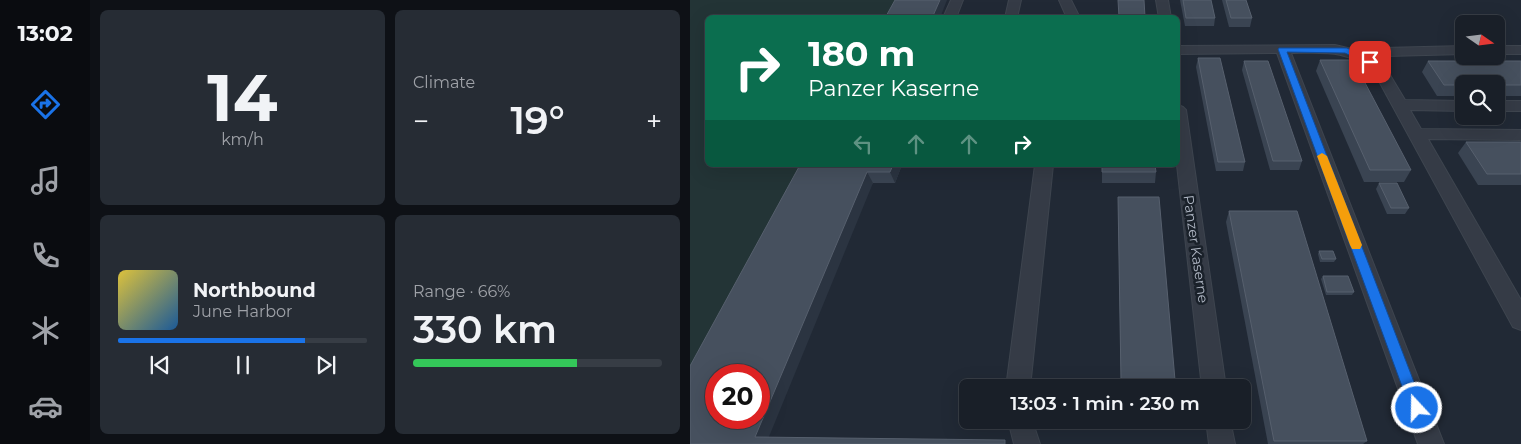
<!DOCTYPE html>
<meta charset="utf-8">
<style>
:root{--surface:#191f28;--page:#262c34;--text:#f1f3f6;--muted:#9fa2a8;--line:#373d45;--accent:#1a73e8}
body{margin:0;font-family:Montserrat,sans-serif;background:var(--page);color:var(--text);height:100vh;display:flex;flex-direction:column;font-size:19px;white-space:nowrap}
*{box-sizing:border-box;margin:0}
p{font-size:16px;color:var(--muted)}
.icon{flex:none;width:28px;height:28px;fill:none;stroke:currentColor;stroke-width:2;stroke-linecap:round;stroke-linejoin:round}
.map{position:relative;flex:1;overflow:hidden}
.sheet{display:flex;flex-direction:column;gap:10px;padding:10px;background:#0e1116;width:600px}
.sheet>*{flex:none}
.top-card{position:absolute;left:15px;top:15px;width:475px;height:152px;border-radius:8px;box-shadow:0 5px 20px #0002,0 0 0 1px var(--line);background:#0b6e4f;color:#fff;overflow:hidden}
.needle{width:32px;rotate:104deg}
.fabs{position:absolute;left:765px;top:15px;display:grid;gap:10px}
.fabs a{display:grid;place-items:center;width:50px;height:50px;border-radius:8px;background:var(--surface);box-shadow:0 5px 20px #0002,0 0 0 1px var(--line);font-size:25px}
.speed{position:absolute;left:15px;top:364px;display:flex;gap:10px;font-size:25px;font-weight:700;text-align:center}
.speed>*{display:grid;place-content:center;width:65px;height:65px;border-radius:50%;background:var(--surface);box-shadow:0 5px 20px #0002,0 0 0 1px var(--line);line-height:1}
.speed .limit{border:8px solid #d22;background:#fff;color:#111}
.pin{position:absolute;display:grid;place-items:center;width:42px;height:42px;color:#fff;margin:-21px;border-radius:10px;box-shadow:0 2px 8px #0006}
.me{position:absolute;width:55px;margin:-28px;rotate:339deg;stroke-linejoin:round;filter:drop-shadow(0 0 4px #0008)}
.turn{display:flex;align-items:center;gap:18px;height:105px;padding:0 20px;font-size:22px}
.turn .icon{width:65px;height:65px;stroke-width:2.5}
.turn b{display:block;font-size:35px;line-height:42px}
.lanes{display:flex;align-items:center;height:48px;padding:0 20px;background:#0003;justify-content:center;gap:25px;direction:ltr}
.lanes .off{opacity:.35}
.big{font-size:38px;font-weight:600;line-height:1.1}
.sheet .widget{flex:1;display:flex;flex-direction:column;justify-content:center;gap:8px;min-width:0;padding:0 18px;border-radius:8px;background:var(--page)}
.sheet .dial{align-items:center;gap:0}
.dial b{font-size:65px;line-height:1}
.song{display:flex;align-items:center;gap:15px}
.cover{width:60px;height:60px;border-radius:8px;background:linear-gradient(135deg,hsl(50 70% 55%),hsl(210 70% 35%))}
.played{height:5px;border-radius:2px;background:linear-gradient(90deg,var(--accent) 75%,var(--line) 75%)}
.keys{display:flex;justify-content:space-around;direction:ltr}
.heat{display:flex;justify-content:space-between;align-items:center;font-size:28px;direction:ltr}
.charge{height:8px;border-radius:4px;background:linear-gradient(90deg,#34c759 66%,var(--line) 0)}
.sheet .tiles{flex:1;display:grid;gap:10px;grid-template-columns:repeat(2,1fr)}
.trip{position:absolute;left:269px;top:379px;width:292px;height:50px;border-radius:8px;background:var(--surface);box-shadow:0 5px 20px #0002,0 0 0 1px var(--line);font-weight:600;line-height:50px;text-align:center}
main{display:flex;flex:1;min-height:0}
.dock{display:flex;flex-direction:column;width:90px;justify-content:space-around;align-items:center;background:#0a0c10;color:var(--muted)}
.dock .icon{width:35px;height:35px}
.dock .active{color:var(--accent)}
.dock b{font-size:22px;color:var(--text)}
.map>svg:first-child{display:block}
.green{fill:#233436}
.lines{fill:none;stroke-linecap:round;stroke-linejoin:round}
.minor-casing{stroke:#3e454f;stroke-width:2}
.minor{fill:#353b46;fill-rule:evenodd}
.wall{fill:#3a4452}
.shaded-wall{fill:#2b3441}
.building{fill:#46505e;stroke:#57606e;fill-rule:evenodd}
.route{fill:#1a73e8;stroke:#114b97}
.slow{fill:#f59e0b}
.labels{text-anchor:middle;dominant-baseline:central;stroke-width:5;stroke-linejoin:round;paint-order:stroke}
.street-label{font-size:14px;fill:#afb6c3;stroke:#1a212a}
</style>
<main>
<nav class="dock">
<b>13:02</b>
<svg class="icon active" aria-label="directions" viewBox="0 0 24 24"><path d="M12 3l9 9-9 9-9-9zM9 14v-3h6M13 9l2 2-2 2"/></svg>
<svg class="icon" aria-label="music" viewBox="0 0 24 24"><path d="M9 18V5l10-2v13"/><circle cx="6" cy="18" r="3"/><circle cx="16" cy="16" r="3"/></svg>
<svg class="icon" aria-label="phone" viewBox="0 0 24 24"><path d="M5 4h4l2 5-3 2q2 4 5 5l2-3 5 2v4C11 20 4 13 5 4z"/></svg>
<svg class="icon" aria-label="climate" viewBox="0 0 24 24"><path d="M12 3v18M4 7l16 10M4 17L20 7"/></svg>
<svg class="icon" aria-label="car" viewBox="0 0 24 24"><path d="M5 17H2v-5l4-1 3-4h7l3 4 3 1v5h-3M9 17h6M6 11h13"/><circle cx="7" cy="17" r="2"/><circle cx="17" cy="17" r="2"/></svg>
</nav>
<section class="sheet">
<div class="tiles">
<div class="widget dial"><b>14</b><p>km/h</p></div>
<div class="widget"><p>Climate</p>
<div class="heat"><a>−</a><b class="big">19°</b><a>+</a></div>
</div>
<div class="widget">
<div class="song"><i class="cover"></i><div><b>Northbound</b><p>June Harbor</p></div></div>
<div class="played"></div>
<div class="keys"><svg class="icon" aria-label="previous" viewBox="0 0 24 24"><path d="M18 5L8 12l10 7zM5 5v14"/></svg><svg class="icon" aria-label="pause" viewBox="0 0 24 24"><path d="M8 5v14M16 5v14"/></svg><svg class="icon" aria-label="next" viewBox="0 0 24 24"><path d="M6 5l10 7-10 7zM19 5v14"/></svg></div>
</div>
<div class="widget"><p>Range · 66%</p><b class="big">330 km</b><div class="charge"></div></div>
</div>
</section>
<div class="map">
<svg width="831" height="444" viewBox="0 0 831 444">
<rect width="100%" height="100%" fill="#212935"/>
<polygon class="green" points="0,0 209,0 200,17 18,18 18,165 120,165 0,388"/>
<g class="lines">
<g class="minor-casing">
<g id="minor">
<polygon points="261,0 273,0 266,18 253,18"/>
<polygon points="319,0 331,0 327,18 315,18"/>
<polygon points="369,0 381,0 390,18 377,18"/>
<polygon points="466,0 478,0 481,18 469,18"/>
<path d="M645,45L662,49L680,56L694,48L774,46V54L697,56L689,62L697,70L715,100L774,101V111L720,110L731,129L831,130V140L738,139L831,300V330L823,327L684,72C656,49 634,53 601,53L754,444H728L587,53L488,54V46Z"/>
<rect x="806" y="46" width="25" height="8"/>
<rect x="806" y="101" width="25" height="10"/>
<polygon points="488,105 493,107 496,110 536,388 512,388 487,165"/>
<polygon points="345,165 363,165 340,388 316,388"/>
<polygon points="318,420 342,420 350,444 324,444"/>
<polygon points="516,420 540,420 545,444 519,444"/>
</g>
</g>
<use href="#minor" class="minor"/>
</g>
<g class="wall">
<polygon points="490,0 521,0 525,18 524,26 495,26"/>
<polygon points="532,0 556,0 562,18 560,27 539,27"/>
<polygon points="508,58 555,162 553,171 526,171 506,67"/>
<polygon points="630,60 721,170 714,182 674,182 626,71"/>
<polygon points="554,61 612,161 609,170 580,170 552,70"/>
<polygon points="738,61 831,61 831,96 806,96 806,84 774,84 774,96 747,96 732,72"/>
<polygon points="776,142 831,142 831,185 788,185 768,153"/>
<polygon points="110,165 212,165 205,183 183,183 0,444"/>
<polygon points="412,165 466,172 465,183 412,183"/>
<polygon points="689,183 719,208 715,214 697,214 686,189"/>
<polygon points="428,197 485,380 483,388 431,388"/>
<polygon points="539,211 677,441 673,444 578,444 536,222"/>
<polygon points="629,251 646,259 644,262 630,262 628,254"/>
<polygon points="633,276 664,292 662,295 636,295 631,279"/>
</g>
<g class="shaded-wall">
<polygon points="250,0 257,0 250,18 242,18"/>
<polygon points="203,165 212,165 205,183 200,172"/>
<polygon points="177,172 183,183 76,444 65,437"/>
</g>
<g class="building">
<polygon points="205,0 250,0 242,18 195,18"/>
<polygon points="428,0 454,0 455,17 429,17"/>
<polygon points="493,0 521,0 525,18 496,18"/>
<polygon points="536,0 556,0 562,18 541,18"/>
<polygon points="508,58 530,58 555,162 528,162"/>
<polygon points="630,60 663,60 721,170 680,170"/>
<polygon points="554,61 578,61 612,161 583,161"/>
<polygon points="738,61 831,61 831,85 806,85 806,84 774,84 774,85 754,85"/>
<polygon points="776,142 831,142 831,174 797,174"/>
<path d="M110,165H203L200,172H177L65,437L315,440V444H0V366ZM26,375H69V418H26Z"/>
<polygon points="412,165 465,165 466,172 412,172"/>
<polygon points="689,183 707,183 719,208 701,208"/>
<polygon points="428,197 469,197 485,380 431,380"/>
<polygon points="539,211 607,211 677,441 584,441"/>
<polygon points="629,251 643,251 646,259 632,259"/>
<polygon points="633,276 658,276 664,292 637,292"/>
</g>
<polygon class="route" points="589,48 657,48 685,62 677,64 655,53 597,52 734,408 732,413 727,415 722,413 720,408 588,49"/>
<polygon class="slow" points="632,153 637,156 672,245 670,249 662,249 660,245 627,156"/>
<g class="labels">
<g class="street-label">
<text transform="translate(506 249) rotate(82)">Panzer Kaserne</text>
</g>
</g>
</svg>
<div class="fabs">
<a><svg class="needle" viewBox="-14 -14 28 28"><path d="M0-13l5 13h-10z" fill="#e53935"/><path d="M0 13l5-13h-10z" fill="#9fa2a8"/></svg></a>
<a><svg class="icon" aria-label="search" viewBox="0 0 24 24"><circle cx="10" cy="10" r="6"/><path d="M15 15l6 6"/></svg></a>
</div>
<div class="speed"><div class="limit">20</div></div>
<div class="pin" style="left:680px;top:62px;background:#d93025"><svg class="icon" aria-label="arrive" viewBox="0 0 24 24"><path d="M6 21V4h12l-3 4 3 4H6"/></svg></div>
<svg class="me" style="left:727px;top:408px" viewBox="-20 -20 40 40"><circle r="17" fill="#1a73e8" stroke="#fff" stroke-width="3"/><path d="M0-11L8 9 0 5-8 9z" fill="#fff"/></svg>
<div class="trip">13:03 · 1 min · 230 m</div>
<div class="top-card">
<div class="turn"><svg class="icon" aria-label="right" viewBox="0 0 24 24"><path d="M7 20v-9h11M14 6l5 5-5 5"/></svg><div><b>180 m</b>Panzer Kaserne</div></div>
<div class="lanes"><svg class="icon off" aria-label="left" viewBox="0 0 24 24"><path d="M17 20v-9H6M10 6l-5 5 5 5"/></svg><svg class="icon off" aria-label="ahead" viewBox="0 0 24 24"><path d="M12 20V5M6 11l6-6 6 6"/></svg><svg class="icon off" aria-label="ahead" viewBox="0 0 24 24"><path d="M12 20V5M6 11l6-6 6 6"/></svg><svg class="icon" aria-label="right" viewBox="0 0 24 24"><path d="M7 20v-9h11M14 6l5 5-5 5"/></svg></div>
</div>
</div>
</main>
